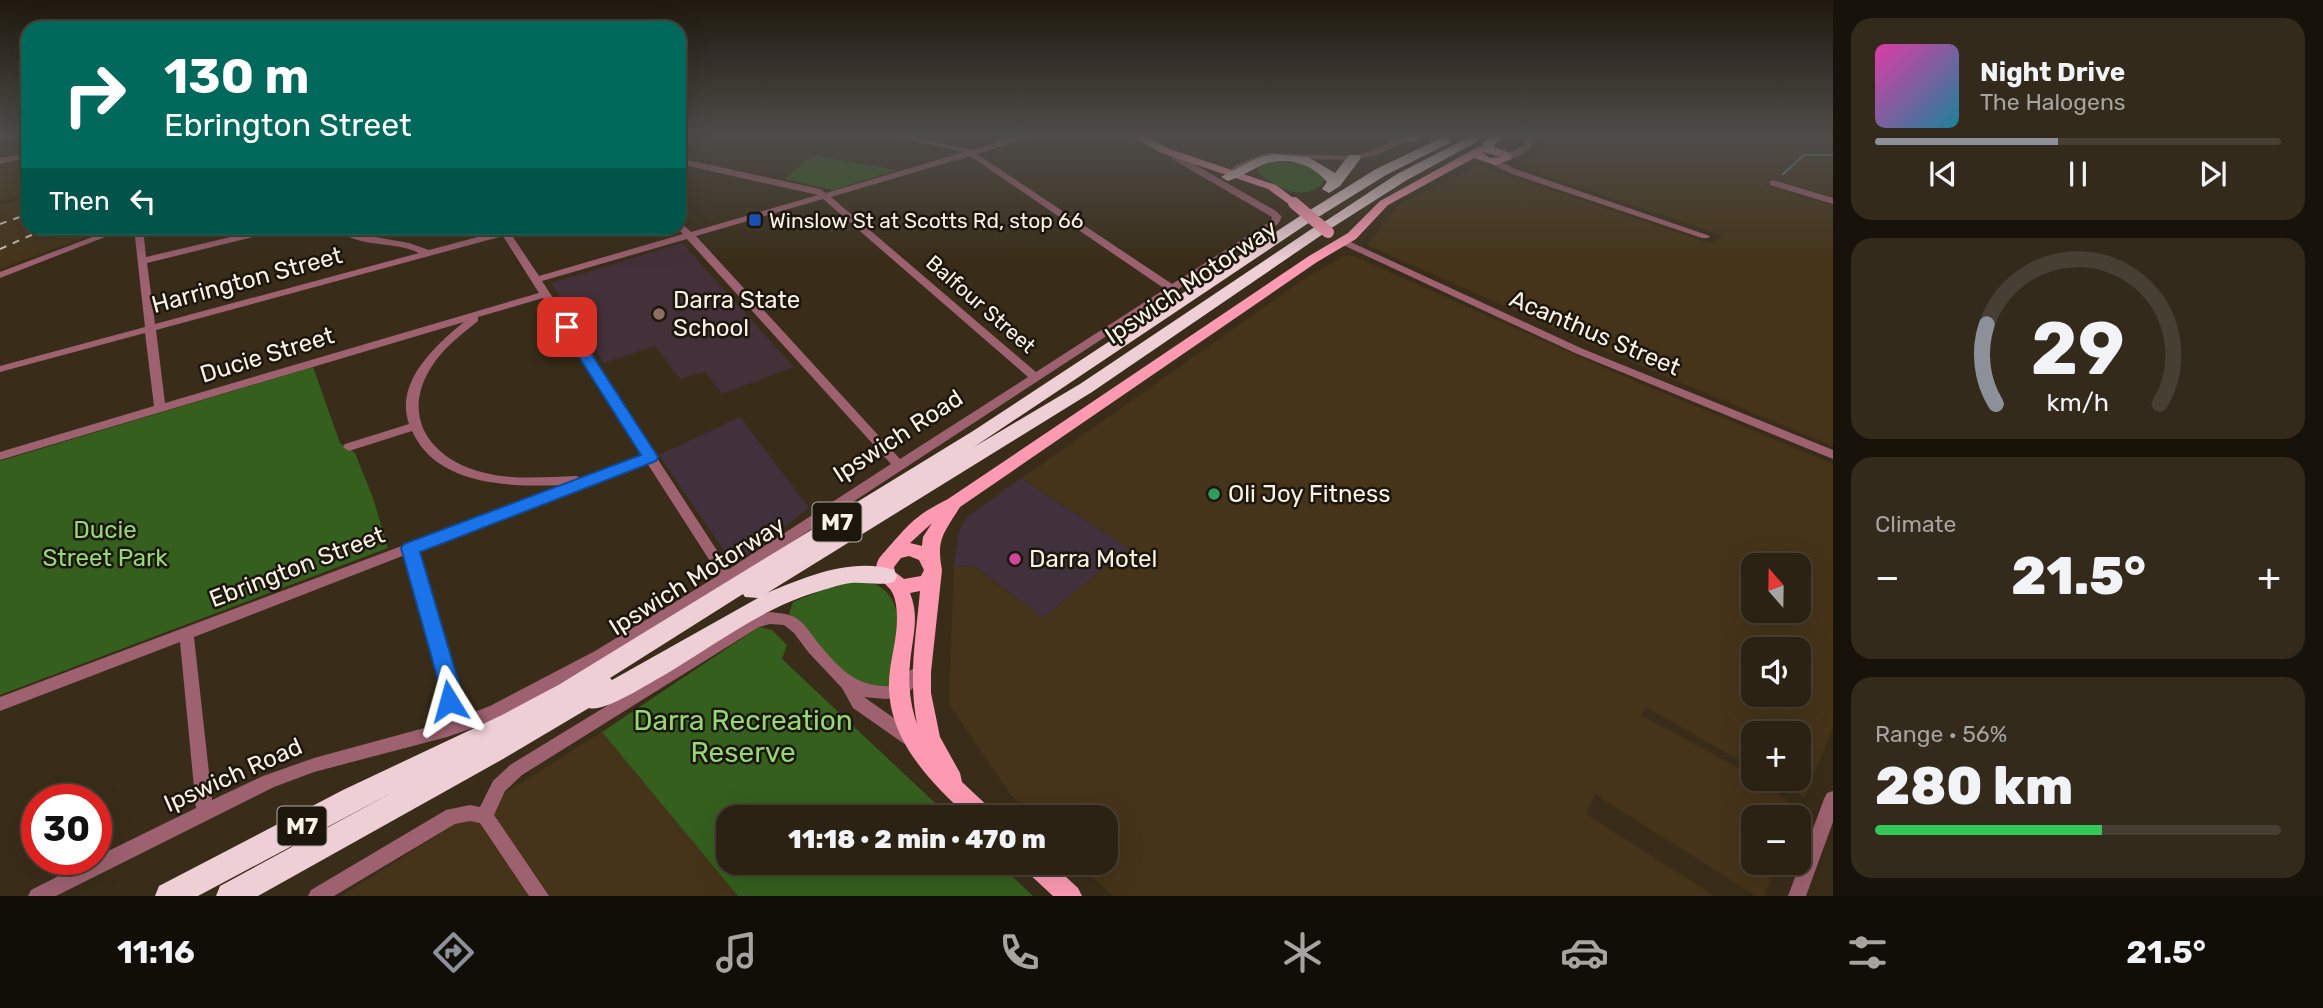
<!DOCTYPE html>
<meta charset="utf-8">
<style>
:root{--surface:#2b2213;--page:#332a1c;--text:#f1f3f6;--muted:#a6a4a0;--line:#473f33;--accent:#8c9099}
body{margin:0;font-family:Rubik,sans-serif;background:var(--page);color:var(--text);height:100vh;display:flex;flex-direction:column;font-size:26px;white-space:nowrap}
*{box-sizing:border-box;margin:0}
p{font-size:23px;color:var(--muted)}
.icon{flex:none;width:38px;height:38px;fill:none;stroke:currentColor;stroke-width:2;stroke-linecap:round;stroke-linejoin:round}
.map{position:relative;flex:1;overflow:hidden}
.sheet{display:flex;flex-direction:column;gap:18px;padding:18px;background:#18130a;width:490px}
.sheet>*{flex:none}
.hud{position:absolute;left:21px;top:21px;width:665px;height:214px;border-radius:21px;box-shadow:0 7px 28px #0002,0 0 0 2px var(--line);background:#00695c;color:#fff;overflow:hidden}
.needle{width:46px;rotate:340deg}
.fabs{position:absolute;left:1741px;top:553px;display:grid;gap:14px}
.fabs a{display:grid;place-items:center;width:70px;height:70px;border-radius:14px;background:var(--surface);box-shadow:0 7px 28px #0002,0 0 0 2px var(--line);font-size:35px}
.speed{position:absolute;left:21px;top:784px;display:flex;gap:14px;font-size:35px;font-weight:700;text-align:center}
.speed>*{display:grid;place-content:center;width:91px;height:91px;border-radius:50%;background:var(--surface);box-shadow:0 7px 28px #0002,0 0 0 2px var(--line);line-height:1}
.speed .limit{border:10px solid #d22;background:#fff;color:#111}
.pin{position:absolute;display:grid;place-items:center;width:60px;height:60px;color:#fff;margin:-30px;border-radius:14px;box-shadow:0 4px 10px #0006}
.me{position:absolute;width:77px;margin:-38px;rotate:352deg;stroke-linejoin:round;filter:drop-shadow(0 0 5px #0008)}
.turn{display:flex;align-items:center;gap:24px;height:147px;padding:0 28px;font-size:32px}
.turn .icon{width:91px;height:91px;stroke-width:2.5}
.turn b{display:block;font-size:49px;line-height:60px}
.then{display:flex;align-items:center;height:66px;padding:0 28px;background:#0003;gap:14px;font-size:26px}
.big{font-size:52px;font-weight:800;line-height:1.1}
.sheet .tile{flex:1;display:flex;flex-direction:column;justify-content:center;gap:10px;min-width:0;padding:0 24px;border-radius:21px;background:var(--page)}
.sheet .dial{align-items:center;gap:0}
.dial svg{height:182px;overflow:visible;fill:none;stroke:var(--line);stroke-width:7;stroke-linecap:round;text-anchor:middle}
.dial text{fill:var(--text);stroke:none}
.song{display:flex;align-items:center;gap:21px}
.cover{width:84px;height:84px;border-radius:10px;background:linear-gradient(135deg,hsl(320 70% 55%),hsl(190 70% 35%))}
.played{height:7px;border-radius:4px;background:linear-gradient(90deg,var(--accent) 45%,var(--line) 45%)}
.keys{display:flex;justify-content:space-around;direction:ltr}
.heat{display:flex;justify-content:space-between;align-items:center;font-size:38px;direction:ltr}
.charge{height:10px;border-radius:5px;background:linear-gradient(90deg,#34c759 56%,var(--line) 0)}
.trip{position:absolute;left:716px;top:805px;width:402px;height:70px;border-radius:21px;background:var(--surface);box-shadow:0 7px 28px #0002,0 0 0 2px var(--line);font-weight:800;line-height:70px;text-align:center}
.tabs{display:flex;height:112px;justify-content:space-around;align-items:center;background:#110e08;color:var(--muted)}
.tabs .icon{width:49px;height:49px}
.tabs .selected{color:var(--accent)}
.tabs b{font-size:32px;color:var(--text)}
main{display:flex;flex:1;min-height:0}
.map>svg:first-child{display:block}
.commercial{fill:#40313d}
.built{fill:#453419;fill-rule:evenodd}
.education{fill:#433039}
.green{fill:#345f1d}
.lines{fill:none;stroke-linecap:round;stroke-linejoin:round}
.stream{stroke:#529ba9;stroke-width:2}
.minor{fill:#9d6170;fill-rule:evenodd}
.major{fill:#fd9ab2;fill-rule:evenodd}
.highway{fill:#edcfd5;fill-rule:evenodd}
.rail{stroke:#cfc6b8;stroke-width:2;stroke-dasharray:7 7;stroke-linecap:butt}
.major-bridge{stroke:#fd9ab2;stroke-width:12}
.route{fill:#1a73e8;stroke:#114b97;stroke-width:2}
.transit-dot{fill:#1a4fb4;stroke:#1c160d;stroke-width:2.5}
.education-dot{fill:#8d6e63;stroke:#1c160d;stroke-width:2.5}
.leisure-dot{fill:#2e9e5b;stroke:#1c160d;stroke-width:2.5}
.hotel-dot{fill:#d1479c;stroke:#1c160d;stroke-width:2.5}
.labels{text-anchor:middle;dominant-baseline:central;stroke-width:5;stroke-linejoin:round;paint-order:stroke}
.far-poi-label{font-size:21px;fill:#fbf2e6;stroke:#1c160d;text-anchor:start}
.far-street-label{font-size:21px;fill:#fbf2e6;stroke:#1c160d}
.shield{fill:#1c160d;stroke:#b8b0a5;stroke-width:2}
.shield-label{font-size:23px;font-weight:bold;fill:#fbf2e6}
.street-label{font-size:24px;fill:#fbf2e6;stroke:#1c160d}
.poi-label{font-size:24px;fill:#fbf2e6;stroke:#1c160d;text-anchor:start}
.park-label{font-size:24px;fill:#95d875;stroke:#1c160d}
.near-park-label{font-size:28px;fill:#95d875;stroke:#1c160d}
</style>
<main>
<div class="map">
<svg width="1833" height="896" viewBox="0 0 1833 896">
<rect width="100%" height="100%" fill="#392d19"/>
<g class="commercial">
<polygon points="740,417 809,508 734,565 659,455"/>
<polygon points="1021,478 1129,548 1043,618 976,567 954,566 959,532 966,518"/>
</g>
<g class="built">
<polygon points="0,135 28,135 28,194 0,202"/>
<polygon points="1542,135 1820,135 1833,140 1833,197 1771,179 1766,186 1833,206 1833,446 1615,355 1367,245 1399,205 1478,166 1712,244 1722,235 1526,169 1521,164 1522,159 1540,151 1544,145"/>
<polygon points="28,198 28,228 110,228 0,269 0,205"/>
<path d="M1345,256H1354L1609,370L1833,464V727L1805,797L1772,779H1799V733H1754L1753,768L1646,707L1641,715L1749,774L1800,809L1796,817H1754V863H1778L1764,896H1756L1595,794L1586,814L1714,896H1113L1077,863H1106V817H1032L1010,794L949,704L954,566L975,567L1043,618L1129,548L1022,478L1307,277ZM1754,565H1799V611H1754ZM1754,649H1799V695H1754Z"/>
<polygon points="602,732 738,896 341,896"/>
</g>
<polygon class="education" points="682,243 794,367 722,394 705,372 680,379 655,346 604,363 551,283"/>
<g class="green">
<polygon points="813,155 897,170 833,190 784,179"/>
<path d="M1282,161L1310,166L1324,178L1323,183C1304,203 1276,188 1257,172L1259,167L1267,162Z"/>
<polygon points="313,367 340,443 355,453 373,498 388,548 0,695 0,461"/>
<path d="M864,580C915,594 895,646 890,686C880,688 867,690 857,685C831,672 814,632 789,614L793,602L840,583Z"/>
<polygon points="759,627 772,630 787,645 782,659 950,817 728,817 728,863 998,863 1033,896 738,896 602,732"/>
</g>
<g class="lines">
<polyline class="stream" points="1783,174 1804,155 1833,155"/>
<g class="minor">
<path d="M884,135H902L972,150L1023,135H1037L977,154L1172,284L1271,221L1272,217L1172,159V155H1178L1276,211L1282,217L1278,224L732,581L605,659L502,716L470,729L447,737L314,772L274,787L56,896H28L31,890L92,859H96V857L196,808L180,642L0,711V697L564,485C513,487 437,487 412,431L349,451L343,447L345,444L409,424C394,382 436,345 464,322L0,460V452L154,406L145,333L0,372V366L145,327L134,228H143L146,257L269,228H283L281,230L147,263L155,324L419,253C394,240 356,249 337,228H347L364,235L409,243L429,250L500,231L499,228H507L539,276L683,234L677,228H679V221L691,232L818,195L679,164V158L820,189L826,193L964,152ZM970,156L1165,289L1036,372L831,197ZM823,199L1028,377L900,459L696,236ZM503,236L539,293L165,403L156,330ZM687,239L891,464L729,569L542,281ZM543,298L642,455L581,478L576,476C546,477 514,480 485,473C431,460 399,417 432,366C443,348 462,334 478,321V317ZM647,463L719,575L595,651L490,706L456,719L458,687L418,551ZM405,555L442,687L439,724L314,758L263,776L212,800L194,637Z"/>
<polygon points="1407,135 1418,135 1377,155 1354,160 1267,158 1242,169 1231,179 1224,177 1236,165 1266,153 1354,156 1371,151"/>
<path d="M1528,135H1536C1533,150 1519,159 1504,159V155L1524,145Z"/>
<polygon points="28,153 28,157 0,164 0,158"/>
<polygon points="1491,160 1497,160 1518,170 1710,236 1708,238 1702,238 1512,174 1491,164"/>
<polygon points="1773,180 1833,198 1833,204 1770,185 1770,181"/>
<polygon points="116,228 128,228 0,278 0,272"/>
<polygon points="1344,239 1583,349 1833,450 1833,459 1575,353 1341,244 1341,240"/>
<path d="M770,612C777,613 785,613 792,616C804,621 810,633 818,643C842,671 856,688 895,686C903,677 913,663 926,667L929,672C926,678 911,689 904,697L885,699L864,697L915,733L917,738L915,743L909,745L903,743L853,708L842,688L809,653L794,633L784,625L770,624L759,627L522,775L505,791L494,815L549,896H529L480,823L470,821L455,824L334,896H308L311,890L446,810L470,805L480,807L493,781L510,765L749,619Z"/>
<polygon points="1833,791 1833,822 1806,896 1788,896 1824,799 1827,793"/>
</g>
<g class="major">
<polygon points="1131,135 1144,135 1167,148 1276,185 1300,203 1290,205 1268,189 1159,152"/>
<path d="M1480,146L1498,148L1511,154L1512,159L1495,165L1474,158L1388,205L1356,239L1317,262L960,507C944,533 936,539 942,570L931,672V693L940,737L960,773L962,782L992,810L995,817H968C931,782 891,743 889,689C888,665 897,643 897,619C897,610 896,596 890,589C885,583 879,580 877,572C874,562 881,556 887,549C910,523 916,515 948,499L1309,256L1348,233L1380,201ZM1482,152L1501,157L1490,158ZM932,523L923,537L922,546L910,543ZM909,556L919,560L924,570L921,576L904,579L895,572L894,567L901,558ZM920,591C916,638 908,676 917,724C910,704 908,684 910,664C912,638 920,618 910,593Z"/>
<polygon points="1023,863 1051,863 1078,888 1082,896 1053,896 1026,871"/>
</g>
<g class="highway">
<polygon points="1407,135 1433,135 1411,142 1405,138"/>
<polygon points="1473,135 1489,135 1407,180 1333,227 1328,228 1321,224 1397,174"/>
<polygon points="1492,135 1508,135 1495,144 1495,152 1485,152 1482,143"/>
<path d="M1445,136L1451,140L1449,143L1386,175L1320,216H1310V222L974,447L1080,384L1313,228H1323L1325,231L1323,234L1092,392L767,593C805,577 852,557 894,570L897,576L894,582C880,586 866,582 851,583C841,584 830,588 820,591C763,607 712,647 661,677C646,685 603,713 589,708L503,759L258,896H216L220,886L393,792L198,896H155L159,886L343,790L502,715L560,684L973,431L1300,216H1310V210L1376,169ZM743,594L745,597L758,598L612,680L610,678Z"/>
<path d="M1273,154L1308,157L1335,173L1349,155H1359L1361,158L1340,186L1329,193L1322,189L1327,182C1313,164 1287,156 1265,164C1252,169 1241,177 1228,181L1221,177L1255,159Z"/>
</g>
<g class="rail">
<polyline points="0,224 28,214"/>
<polyline points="0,249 47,228"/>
</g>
<polyline class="major-bridge" points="1294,203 1328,232"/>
</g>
<linearGradient id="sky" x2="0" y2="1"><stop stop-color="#1f190e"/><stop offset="0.52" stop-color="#4e4c49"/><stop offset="1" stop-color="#4e4c49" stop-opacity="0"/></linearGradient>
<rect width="1833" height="261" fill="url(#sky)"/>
<polygon class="route" points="567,323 574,327 658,457 656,461 420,552 460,687 456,707 449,710 442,707 439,701 440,687 401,548 404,544 641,455 560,327"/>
<rect class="transit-dot" x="748" y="213" width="14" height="14" rx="3.5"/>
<circle class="education-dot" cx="659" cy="314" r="7"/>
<circle class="leisure-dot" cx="1214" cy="494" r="7"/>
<circle class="hotel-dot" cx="1015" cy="559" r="7"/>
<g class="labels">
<g class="far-poi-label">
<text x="769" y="220">Winslow St at Scotts Rd, stop 66</text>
</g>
<g class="far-street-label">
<text transform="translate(981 304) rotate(41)">Balfour Street</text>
</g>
<g class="shield">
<rect x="812.5" y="502.5" width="49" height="39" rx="5"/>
<rect x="277.5" y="806.5" width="49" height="39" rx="5"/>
</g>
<g class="shield-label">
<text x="837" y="522">M7</text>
<text x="302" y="826">M7</text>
</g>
<g class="street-label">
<text transform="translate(247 280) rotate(-15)">Harrington Street</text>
<text transform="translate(1191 282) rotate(-34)">Ipswich Motorway</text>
<text transform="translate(1595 333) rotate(23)">Acanthus Street</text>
<text transform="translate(267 355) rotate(-17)">Ducie Street</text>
<text transform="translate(898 436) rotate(-33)">Ipswich Road</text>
<text transform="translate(297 567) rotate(-21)">Ebrington Street</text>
<text transform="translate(697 576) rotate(-32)">Ipswich Motorway</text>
<text transform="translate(233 775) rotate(-24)">Ipswich Road</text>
</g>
<g class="poi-label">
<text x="673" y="300">Darra State<tspan x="673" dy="28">School</tspan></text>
<text x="1228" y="494">Oli Joy Fitness</text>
<text x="1029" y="559">Darra Motel</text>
</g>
<g class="park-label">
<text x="105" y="530">Ducie<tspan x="105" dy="28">Street Park</tspan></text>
</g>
<g class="near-park-label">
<text x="743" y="720">Darra Recreation<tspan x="743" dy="32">Reserve</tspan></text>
</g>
</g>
</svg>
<div class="fabs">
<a><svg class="needle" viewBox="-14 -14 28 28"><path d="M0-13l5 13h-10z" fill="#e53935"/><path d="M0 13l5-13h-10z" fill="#a6a4a0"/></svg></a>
<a><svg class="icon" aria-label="sound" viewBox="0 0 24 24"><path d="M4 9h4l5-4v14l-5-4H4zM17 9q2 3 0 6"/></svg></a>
<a>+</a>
<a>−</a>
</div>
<div class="speed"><div class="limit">30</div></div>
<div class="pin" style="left:567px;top:327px;background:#d93025"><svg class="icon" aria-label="arrive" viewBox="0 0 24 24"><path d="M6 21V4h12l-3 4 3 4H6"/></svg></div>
<svg class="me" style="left:449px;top:701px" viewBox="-20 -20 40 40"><path d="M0-17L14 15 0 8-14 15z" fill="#1a73e8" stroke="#fff" stroke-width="4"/></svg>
<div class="trip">11:18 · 2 min · 470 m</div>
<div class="hud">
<div class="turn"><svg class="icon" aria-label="right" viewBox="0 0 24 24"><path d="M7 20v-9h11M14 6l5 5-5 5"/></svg><div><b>130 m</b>Ebrington Street</div></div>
<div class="then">Then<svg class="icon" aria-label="left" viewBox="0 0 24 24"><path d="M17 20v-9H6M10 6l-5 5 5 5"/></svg></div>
</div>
</div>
<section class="sheet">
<div class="tile">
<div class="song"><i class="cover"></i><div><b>Night Drive</b><p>The Halogens</p></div></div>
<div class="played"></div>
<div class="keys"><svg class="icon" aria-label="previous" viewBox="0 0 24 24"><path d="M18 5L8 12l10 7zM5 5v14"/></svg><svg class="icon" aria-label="pause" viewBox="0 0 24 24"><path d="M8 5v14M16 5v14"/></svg><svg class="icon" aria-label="next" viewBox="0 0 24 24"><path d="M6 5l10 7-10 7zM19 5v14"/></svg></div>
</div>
<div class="tile dial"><svg viewBox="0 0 100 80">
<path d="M14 69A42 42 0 1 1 86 69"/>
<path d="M14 69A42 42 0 0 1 10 34" stroke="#8c9099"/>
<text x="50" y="56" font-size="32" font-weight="700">29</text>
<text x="50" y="72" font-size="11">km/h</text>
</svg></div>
<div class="tile"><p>Climate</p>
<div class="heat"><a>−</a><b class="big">21.5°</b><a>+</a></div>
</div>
<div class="tile"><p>Range · 56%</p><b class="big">280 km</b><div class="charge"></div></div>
</section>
</main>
<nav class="tabs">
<b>11:16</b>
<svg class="icon selected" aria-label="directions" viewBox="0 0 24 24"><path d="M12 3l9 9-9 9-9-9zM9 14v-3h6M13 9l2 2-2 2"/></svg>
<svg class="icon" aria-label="music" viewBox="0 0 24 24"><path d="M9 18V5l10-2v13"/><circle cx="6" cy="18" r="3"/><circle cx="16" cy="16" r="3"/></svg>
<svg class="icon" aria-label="phone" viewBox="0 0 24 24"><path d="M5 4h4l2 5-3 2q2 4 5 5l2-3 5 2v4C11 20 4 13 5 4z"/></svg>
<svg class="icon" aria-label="climate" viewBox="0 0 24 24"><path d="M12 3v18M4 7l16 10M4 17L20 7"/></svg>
<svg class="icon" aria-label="car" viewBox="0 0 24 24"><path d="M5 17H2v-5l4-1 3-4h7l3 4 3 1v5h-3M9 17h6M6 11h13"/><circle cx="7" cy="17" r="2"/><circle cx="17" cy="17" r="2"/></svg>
<svg class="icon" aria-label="filters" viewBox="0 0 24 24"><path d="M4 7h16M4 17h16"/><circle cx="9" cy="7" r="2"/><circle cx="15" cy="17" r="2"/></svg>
<b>21.5°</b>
</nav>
